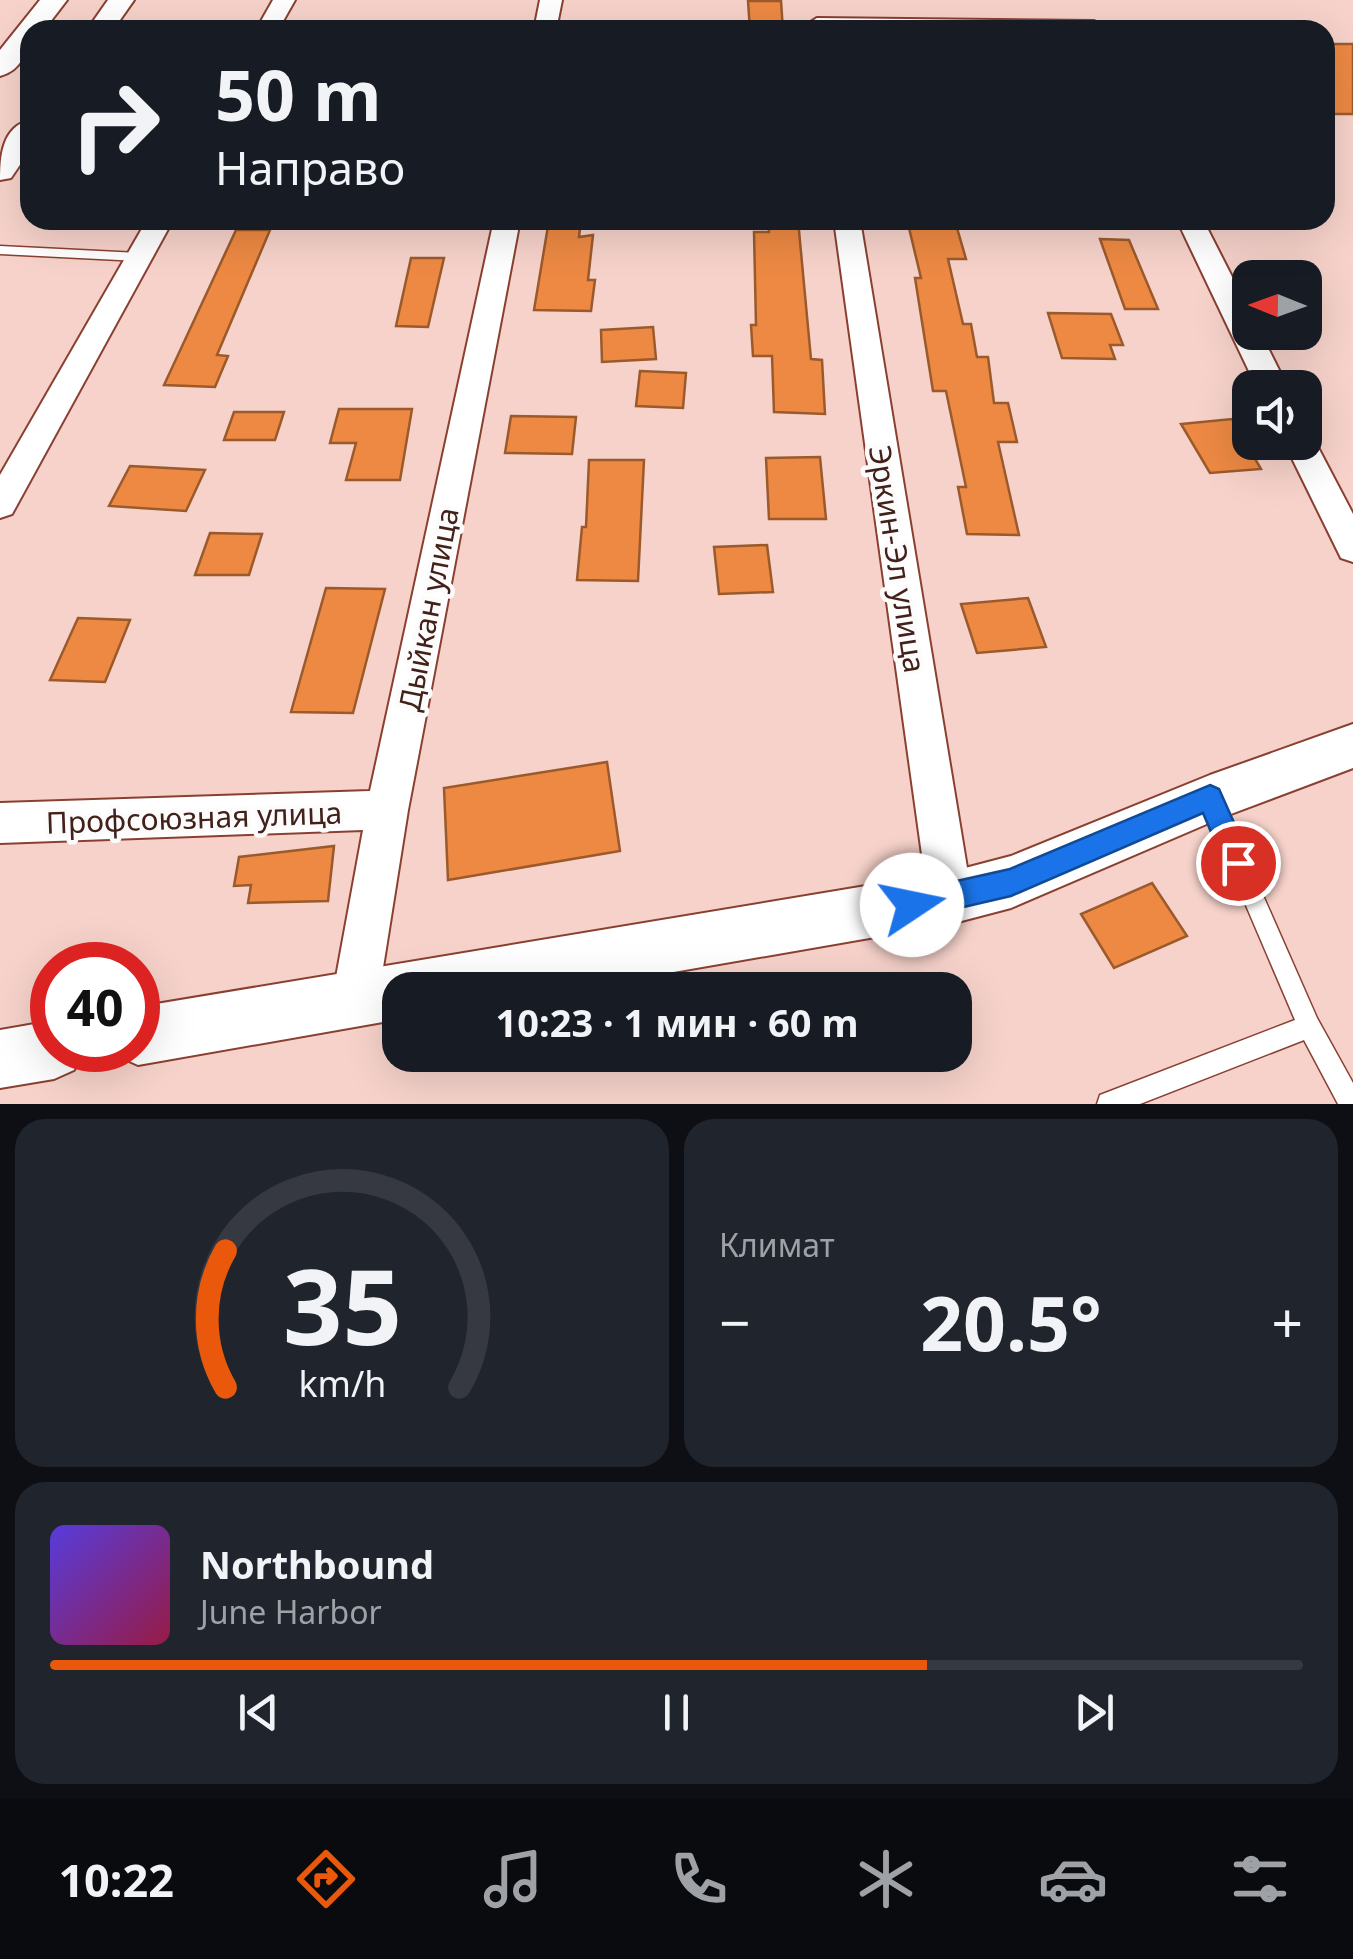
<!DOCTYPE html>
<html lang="ru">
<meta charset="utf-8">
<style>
:root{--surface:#171b24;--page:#20242c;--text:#f1f3f6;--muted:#9ea1a6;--line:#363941;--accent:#ea580c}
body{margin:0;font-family:"Noto Sans",sans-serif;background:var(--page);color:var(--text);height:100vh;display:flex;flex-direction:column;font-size:38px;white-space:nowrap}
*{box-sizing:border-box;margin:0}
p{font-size:32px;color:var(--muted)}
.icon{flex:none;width:55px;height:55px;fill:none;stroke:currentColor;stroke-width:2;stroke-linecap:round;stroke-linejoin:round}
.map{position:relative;height:1104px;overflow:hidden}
.details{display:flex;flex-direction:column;gap:15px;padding:15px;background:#0d0f14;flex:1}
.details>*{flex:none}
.banner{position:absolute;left:20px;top:20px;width:1315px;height:210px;border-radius:30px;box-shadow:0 10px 40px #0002;background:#171b24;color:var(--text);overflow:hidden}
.needle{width:65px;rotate:271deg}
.fabs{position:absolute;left:1232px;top:260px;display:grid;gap:20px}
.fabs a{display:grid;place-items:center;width:90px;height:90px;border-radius:20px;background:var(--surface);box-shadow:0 10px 40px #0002;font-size:50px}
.speed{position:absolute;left:30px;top:942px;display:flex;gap:20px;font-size:50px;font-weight:700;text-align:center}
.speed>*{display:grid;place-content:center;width:130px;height:130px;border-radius:50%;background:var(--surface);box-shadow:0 10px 40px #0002;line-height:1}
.speed .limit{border:15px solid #d22;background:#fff;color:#111}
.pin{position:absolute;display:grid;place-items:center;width:85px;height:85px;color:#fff;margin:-42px;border:5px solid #fff;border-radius:50%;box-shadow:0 2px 10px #0007}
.me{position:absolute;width:110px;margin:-55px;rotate:79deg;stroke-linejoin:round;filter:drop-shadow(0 0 8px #0008)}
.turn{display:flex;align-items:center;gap:35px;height:210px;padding:0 30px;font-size:45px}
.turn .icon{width:130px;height:130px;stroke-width:2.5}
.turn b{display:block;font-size:70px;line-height:85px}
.big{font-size:75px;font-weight:700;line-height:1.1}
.details .card{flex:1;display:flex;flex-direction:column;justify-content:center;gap:15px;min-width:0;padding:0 35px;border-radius:30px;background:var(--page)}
.details .dial{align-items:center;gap:0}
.dial svg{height:260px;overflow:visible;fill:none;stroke:var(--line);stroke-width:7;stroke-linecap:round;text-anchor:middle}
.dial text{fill:var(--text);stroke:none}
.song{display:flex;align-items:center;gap:30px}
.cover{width:120px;height:120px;border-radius:15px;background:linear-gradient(135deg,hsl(250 70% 55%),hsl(340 70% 35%))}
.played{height:10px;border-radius:5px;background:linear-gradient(90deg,var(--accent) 70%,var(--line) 70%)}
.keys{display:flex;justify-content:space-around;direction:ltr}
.heat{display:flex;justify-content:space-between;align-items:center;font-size:55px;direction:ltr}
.details .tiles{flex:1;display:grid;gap:15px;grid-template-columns:1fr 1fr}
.card:last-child{grid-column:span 2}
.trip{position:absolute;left:382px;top:972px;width:590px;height:100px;border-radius:30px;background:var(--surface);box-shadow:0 10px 40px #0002;font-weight:700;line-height:100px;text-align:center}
.dock{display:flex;height:160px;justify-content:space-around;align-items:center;background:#090b0e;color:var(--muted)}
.dock .icon{width:70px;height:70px}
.dock .active{color:var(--accent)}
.dock b{font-size:45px;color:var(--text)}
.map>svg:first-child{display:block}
.building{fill:#ed8943;stroke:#9b5a2c;stroke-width:2.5}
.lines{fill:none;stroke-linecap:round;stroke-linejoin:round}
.service-casing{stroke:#8a4031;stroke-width:3}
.minor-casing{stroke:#8a4031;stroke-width:4}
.tertiary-casing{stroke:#8a4031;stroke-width:4}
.service{fill:#fff;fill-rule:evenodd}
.minor{fill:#fff;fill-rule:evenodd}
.tertiary{fill:#fff;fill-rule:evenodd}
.route{fill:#1a73e8;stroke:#114b97;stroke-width:2.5}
.labels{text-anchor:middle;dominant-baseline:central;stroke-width:9;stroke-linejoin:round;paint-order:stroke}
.street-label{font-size:30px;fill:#42211a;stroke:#fcfcfc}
</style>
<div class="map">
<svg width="1353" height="1104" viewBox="0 0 1353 1104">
<rect width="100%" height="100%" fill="#f6d2ca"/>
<g class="building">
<polygon points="748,1 781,1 783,30 750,30"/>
<rect x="1325" y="44" width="28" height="70"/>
<polygon points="549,220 581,220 579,237 593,235 588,280 595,280 591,311 534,310"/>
<polygon points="768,220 798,220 811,359 822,360 825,414 774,412 772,356 753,356 751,325 756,325 754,232 769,232"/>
<polygon points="909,228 957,228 966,259 948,259 963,324 971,324 977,357 988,357 994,403 1008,403 1017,442 998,442 1019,535 967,534 958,487 966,487 946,391 933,391 915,278 921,278"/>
<polygon points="236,230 270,230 217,355 228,356 215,387 164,385"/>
<polygon points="1100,239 1129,240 1158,309 1125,309"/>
<polygon points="411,258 444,258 428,327 396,326"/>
<polygon points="1048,313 1111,314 1123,345 1110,345 1115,359 1062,358"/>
<polygon points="653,327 656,359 602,362 601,330"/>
<polygon points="640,371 686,373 683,408 636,406"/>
<polygon points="339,409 412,409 400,480 346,480 356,443 330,443"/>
<polygon points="234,412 284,412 275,440 224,440"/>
<polygon points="511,416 576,417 572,454 505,453"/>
<polygon points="1232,419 1261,469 1210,473 1181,424"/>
<polygon points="820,457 826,519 769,519 766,458"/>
<polygon points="589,460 644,460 638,581 577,580 582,527 586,527"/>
<polygon points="130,466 205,470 186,511 109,506"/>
<polygon points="210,533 262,534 249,575 195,575"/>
<polygon points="767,545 773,592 719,594 714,547"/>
<polygon points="326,588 385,589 353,713 291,712"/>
<polygon points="1028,598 1046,647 977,653 961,604"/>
<polygon points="78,618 130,620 105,682 50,680"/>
<polygon points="607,762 620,851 448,880 444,788"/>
<polygon points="334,846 328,901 248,903 251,885 234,886 239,857"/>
<polygon points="1152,883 1187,936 1114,968 1081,914"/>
</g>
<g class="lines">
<g class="service-casing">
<g id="service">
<polygon points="0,246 139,253 146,257 139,261 0,254"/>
<polygon points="1210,788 1217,791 1317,1018 1353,1083 1353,1104 1338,1104 1304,1040 1140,1104 1097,1104 1100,1095 1295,1020 1200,798 1203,791"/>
</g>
</g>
<g class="minor-casing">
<g id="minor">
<polygon points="273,0 295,0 278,30 256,30"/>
<polygon points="540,0 562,0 556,30 534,30"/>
<polygon points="817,18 1094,21 1105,28 809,30 806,25"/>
<polygon points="147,220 173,220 12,514 0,518 0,475"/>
<polygon points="494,220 520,220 408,810 378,999 371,1015 355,1022 339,1015 332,999 363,830 0,843 0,803 370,791"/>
<polygon points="834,220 860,220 972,898 965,913 950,920 935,913 928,898"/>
<polygon points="1177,220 1203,220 1250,312 1250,332 1260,332 1288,388 1257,388"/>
<polygon points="1305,432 1311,434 1353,514 1353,562 1341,558 1284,442 1305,442"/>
</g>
</g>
<g class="tertiary-casing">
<g id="tertiary">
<path d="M40,0H67L44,30H30C30,49 21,71 0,76V50Z"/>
<polygon points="108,0 134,0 113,30 87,30"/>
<path d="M30,120V150L11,178L0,180C0,156 2,127 30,120Z"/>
<polygon points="1353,724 1353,768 1223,817 1011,908 950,924 570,990 400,990 400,1019 138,1065 118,1056 115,1050 138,1050 138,1007 950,872 1011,856 1210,775"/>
<polygon points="52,1021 52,1050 83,1050 74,1070 54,1079 0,1088 0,1030"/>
</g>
</g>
<use href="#service" class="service"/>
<use href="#minor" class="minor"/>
<use href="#tertiary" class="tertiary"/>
</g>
<polygon class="route" points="1210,785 1219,789 1252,863 1248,872 1238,876 1228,872 1203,813 1011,896 912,919 902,915 898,905 902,895 912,891 1010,869"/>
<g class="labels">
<g class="street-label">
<text transform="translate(898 559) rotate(81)">Эркин-Эл улица</text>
<text transform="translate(428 609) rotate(-79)">Дыйкан улица</text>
<text transform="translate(194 817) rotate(-2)">Профсоюзная улица</text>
</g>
</g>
</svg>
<div class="fabs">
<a><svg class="needle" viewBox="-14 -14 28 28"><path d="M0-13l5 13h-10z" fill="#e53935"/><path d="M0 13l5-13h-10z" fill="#9ea1a6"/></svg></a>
<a><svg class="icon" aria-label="sound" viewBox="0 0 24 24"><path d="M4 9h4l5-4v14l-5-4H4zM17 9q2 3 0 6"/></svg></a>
</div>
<div class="speed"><div class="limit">40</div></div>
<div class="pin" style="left:1238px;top:863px;background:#d93025"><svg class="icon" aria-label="arrive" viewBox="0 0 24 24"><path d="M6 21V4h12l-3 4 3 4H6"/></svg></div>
<svg class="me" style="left:912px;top:905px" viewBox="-20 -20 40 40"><circle r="19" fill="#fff"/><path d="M0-13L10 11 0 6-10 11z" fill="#1a73e8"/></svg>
<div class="trip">10:23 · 1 мин · 60 m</div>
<div class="banner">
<div class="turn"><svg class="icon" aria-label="right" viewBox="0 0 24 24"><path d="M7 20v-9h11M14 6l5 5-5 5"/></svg><div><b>50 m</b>Направо</div></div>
</div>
</div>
<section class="details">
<div class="tiles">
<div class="card dial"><svg viewBox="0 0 100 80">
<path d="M14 69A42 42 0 1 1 86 69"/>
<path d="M14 69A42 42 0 0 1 14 27" stroke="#ea580c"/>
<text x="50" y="56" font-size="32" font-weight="700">35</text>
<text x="50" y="72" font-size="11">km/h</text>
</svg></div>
<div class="card"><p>Климат</p>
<div class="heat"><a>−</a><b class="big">20.5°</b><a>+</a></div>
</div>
<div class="card">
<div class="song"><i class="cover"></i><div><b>Northbound</b><p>June Harbor</p></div></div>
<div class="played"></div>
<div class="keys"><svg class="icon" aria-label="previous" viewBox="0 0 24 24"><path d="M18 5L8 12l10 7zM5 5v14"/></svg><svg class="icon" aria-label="pause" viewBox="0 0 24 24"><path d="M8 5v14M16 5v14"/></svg><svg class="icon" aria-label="next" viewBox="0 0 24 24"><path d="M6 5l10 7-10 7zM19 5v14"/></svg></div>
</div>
</div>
</section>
<nav class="dock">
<b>10:22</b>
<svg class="icon active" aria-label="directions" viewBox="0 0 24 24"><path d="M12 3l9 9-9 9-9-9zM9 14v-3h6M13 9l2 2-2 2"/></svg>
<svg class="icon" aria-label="music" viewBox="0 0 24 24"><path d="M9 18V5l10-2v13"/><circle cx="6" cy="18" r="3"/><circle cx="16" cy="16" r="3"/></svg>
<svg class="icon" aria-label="phone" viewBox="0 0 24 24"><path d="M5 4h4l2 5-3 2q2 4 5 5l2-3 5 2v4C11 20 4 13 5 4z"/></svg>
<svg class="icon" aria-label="climate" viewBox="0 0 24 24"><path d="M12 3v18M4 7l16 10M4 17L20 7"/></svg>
<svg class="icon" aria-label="car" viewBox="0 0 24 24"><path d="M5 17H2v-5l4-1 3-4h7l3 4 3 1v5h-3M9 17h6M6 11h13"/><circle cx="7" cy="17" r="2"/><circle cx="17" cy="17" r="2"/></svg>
<svg class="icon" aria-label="filters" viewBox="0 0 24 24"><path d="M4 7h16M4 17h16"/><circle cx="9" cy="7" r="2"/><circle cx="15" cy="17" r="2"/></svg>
</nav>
